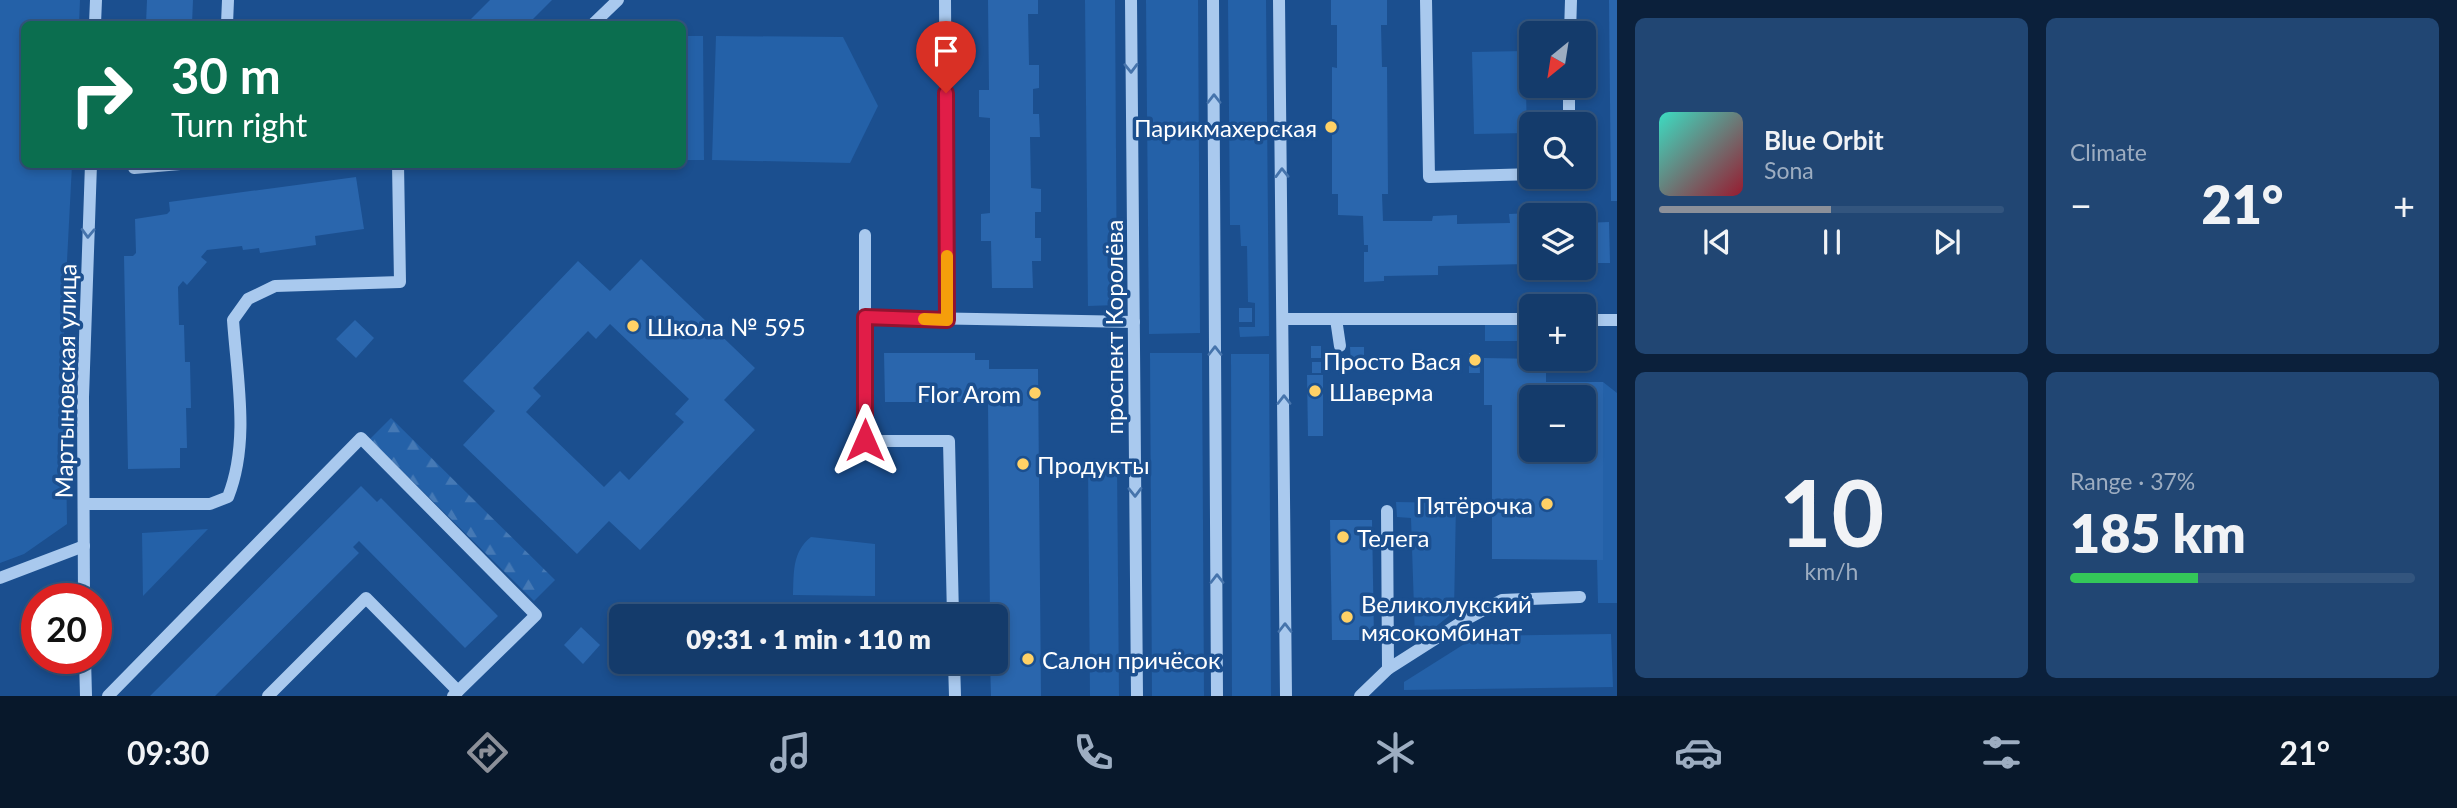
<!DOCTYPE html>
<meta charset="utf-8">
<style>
:root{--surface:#143b6b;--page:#214673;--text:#f1f3f6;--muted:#9dadc1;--line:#33557e;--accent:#8c9099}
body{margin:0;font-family:Lato,sans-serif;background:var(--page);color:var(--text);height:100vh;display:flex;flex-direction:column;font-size:26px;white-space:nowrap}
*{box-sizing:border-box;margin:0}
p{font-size:23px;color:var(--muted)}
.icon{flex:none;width:38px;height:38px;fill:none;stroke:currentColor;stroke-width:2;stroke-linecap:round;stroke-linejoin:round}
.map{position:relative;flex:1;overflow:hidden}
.sheet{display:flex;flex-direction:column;gap:18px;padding:18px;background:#0b203b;width:840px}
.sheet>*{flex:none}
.top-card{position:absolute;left:21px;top:21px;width:665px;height:147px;border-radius:10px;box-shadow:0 4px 10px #0003,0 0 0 2px var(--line);background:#0b6e4f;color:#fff;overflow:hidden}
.needle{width:46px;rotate:210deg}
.tools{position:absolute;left:1519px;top:21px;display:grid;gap:14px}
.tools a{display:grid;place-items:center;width:77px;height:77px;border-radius:10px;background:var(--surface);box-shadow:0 4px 10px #0003,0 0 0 2px var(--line);font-size:35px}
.speed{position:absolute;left:21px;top:583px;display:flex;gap:14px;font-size:35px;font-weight:700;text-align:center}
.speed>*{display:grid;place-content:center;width:91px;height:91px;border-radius:50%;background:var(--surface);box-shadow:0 4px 10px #0003,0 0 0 2px var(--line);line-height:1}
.speed .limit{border:10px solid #d22;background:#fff;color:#111}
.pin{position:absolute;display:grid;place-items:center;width:60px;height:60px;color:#fff;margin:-72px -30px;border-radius:50% 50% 50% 0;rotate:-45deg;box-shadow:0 0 7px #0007}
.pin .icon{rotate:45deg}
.me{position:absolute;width:77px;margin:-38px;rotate:0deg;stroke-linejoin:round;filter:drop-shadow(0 0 5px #0008)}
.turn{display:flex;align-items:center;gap:24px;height:147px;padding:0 35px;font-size:32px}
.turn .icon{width:91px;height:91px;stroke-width:2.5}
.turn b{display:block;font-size:49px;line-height:60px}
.big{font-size:52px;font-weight:800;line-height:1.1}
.sheet .tile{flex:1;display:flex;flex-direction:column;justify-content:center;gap:10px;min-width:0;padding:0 24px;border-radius:10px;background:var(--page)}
.sheet .dial{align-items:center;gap:0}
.dial b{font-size:91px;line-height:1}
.song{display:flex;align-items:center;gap:21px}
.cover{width:84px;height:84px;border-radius:10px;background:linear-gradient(135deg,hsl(170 70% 55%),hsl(350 70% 35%))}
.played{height:7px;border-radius:4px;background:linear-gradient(90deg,var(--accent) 50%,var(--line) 50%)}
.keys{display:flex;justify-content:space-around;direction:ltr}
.heat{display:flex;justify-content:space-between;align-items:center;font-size:38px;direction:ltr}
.charge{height:10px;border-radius:5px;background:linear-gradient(90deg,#34c759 37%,var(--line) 0)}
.sheet .tiles{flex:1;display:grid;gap:18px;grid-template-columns:repeat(2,1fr)}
.trip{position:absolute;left:609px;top:604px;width:399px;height:70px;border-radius:10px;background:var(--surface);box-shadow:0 4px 10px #0003,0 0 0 2px var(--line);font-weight:800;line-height:70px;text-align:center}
.tabs{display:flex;height:112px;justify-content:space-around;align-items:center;background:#08182b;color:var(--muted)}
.tabs .icon{width:49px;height:49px}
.tabs .on{color:var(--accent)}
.tabs b{font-size:32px;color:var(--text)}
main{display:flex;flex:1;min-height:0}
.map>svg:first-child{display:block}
.green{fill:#2461a8}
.forest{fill:url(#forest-firs)}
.building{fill:#2a66ad;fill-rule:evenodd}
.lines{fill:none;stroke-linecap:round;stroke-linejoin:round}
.minor{stroke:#a9c9ee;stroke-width:12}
.oneway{stroke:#4674ac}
.route-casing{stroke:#92132f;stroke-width:18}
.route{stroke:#e11d48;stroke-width:12}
.slow{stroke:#f59e0b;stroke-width:12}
.poi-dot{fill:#ffd166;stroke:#1b4f8f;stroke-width:2.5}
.labels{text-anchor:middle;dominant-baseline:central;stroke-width:7;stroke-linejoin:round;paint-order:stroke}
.poi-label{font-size:24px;fill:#fff;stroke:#1b4f8f;text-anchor:start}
.street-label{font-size:24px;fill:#fff;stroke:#1b4f8f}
</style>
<main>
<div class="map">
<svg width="1617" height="696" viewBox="0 0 1617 696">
<defs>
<pattern id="forest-firs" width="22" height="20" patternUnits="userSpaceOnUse" patternTransform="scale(1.75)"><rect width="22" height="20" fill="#2461a8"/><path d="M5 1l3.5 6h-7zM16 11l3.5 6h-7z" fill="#4579b5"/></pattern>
</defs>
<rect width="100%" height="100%" fill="#1b4f8f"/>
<g class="green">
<polygon points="0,0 80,0 79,24 24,24 24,164 72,165 64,319 67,524 24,554 0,563"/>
<polygon points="1085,0 1115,0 1117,305 1088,306"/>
<polygon points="1146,0 1198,0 1200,333 1149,334"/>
<polygon points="1228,0 1266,0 1269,336 1240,337 1239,327 1255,327 1255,303 1248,302 1247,246 1241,246 1240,225 1230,225"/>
<polygon points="683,36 703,36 704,160 683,160"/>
<polygon points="716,36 843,37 878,106 850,163 712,160"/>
<polygon points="1525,51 1527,133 1474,134 1472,52"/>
<rect x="1485" y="324" width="46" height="17"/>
<polygon points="1150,353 1202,353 1204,696 1152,696"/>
<polygon points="1231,354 1269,354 1271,696 1232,696"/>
<polygon points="1603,382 1617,393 1617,603 1598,603 1597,560 1603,559"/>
<polygon points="1088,463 1117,463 1119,696 1090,696"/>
<polygon points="1396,502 1456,503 1454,612 1424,636 1415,638 1411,518 1397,517"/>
<polygon points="208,529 143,596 142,533"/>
<path d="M811,537L875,544V596L793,595C794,572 792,552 811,537Z"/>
<polygon points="1611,634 1613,687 1404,690 1404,682 1477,636"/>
</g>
<polygon class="forest" points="391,418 555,580 534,601 370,439"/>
<g class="building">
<polygon points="147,0 193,0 192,24 146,24"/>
<polygon points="490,0 552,0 528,24 466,24"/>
<polygon points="988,0 1038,0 1038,14 1028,14 1029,65 1039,65 1039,88 1033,89 1033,114 1039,114 1040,137 1030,137 1031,188 1041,189 1041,212 1035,212 1035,238 1041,238 1041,261 1032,261 1033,288 992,288 991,241 981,241 981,214 990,213 990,118 979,117 979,90 989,90"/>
<polygon points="1331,0 1387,0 1387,25 1381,25 1382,67 1387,67 1388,194 1382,194 1383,221 1432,221 1433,216 1457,215 1457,224 1510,223 1509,214 1531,213 1531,264 1438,266 1438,275 1384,276 1384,281 1364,282 1364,252 1368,252 1368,245 1364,245 1363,216 1338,215 1338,194 1332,194 1332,67 1337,68 1337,25 1331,25"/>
<polygon points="1609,0 1617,0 1617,201 1611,201"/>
<polygon points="356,177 364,229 315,236 316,245 260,253 259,248 243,250 242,246 207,250 201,257 207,262 187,285 183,281 178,287 179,325 184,325 185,362 190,362 191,408 186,408 187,448 180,448 180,468 128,469 124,256 133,256 136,253 135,219 167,214 170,211 169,202"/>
<polygon points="1609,222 1610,263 1584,263 1584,223"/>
<path d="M641,259L755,368L724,400L755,430L640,550L609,521L577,554L463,445L495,411L463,381L578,261L610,291ZM610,324L689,399L675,414L684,422L629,480L620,471L604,487L526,412L541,396L533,388L588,331L596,339Z"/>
<rect x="1532" y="268" width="28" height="6"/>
<rect x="1239" y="308" width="13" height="14"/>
<polygon points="355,320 374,338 356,358 336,339"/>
<rect x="1311" y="346" width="10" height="12"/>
<polygon points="1350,347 1364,347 1364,361 1351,362"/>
<polygon points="884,353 975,353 975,360 989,360 989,369 1038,369 1041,696 991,696 990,662 996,662 996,616 990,616 988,402 885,402"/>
<polygon points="1469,353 1479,353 1480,373 1469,373"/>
<path d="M1484,358L1546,359V382H1603V560L1492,559V405H1484ZM1531,397H1584V450H1531Z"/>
<rect x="1312" y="362" width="9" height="11"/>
<polygon points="1307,375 1323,375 1323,436 1308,436"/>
<polygon points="361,486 377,502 381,498 498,616 465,648 359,541 353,547 359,553 215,696 150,696"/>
<polygon points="1330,520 1372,520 1374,640 1332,640"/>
<polygon points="581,627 600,645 583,664 564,645"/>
</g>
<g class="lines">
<g class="minor">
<polyline points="945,0 947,320"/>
<polyline points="1131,0 1137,696"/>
<polyline points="1213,0 1217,696"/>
<polyline points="1279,0 1286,696"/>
<polyline points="1426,0 1429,177 1531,174"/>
<polyline points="95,24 96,0"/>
<polyline points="227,24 228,0"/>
<polyline points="593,24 618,0"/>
<polyline points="1570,33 1571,0"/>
<polyline points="1569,124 1569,86"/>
<polyline points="134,164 134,168 180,164"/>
<polyline points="865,317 865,235"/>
<polyline points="1283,319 1531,319"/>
<polyline points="1336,319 1340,346"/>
<polyline points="1584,320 1617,320"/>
<path d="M84,504H210L228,497C250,442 237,378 233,320L248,299L275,286L400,282L398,164"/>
<polyline points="1387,511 1388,669"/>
<polyline points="0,578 84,546"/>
<polyline points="84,598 83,397 91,164"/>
<polyline points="953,616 949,441 865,441 865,317 1134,322"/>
<polyline points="85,658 86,696"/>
<polyline points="954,662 955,696"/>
<polyline points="108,696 361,438 536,615 453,696"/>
<polyline points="268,696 366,598 458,691"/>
<polyline points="1360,696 1388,669 1465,620 1502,600 1580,597"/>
</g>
</g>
<defs><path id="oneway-chevron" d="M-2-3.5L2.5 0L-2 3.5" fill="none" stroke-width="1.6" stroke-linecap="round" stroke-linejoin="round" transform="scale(1.75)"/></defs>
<g class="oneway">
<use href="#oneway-chevron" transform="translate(1131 68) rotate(89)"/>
<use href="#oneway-chevron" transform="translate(1214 99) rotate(-90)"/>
<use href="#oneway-chevron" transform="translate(1282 173) rotate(-91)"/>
<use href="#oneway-chevron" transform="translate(88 233) rotate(92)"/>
<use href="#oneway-chevron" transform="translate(1215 351) rotate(-90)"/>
<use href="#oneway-chevron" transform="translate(1284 400) rotate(-90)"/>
<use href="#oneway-chevron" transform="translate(1135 492) rotate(89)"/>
<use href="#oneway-chevron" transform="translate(1217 579) rotate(-90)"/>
<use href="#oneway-chevron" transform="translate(1285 628) rotate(-90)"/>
</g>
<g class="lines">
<g class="route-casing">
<polyline id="route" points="865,440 865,317 947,320 946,93"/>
</g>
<use href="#route" class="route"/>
<polyline class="slow" points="924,319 947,320 947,256"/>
</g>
<g class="poi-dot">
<circle cx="1331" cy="127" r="7"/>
<circle cx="633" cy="326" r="7"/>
<circle cx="1475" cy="360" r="7"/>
<circle cx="1315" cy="391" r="7"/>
<circle cx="1035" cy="393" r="7"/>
<circle cx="1023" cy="464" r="7"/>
<circle cx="1547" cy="504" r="7"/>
<circle cx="1343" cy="537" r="7"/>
<circle cx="1347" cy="617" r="7"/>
<circle cx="1028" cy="659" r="7"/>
</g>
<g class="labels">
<g class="poi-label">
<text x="1317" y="127" text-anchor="end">Парикмахерская</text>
<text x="647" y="326">Школа № 595</text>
<text x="1461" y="360" text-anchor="end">Просто Вася</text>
<text x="1329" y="391">Шаверма</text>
<text x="1021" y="393" text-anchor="end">Flor Arom</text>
<text x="1037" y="464">Продукты</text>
<text x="1533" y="504" text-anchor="end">Пятёрочка</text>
<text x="1357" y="537">Телега</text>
<text x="1361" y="603">Великолукский<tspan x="1361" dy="28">мясокомбинат</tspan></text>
<text x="1042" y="659">Салон причёсок</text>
</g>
<g class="street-label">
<text transform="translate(1113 327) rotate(-90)">проспект Королёва</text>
<text transform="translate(65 381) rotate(-89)">Мартыновская улица</text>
</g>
</g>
</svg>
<div class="tools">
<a><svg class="needle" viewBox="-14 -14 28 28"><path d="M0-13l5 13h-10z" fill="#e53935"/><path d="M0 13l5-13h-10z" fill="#9dadc1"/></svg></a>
<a><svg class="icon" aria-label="search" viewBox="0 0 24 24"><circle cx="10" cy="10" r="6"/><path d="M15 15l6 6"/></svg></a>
<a><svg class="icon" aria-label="layers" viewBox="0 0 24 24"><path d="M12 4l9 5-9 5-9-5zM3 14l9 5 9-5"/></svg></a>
<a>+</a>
<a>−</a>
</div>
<div class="speed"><div class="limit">20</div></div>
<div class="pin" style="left:946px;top:93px;background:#d93025"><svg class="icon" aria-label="arrive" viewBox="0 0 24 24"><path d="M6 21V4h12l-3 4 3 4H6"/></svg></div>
<svg class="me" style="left:865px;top:440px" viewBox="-20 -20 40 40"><path d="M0-17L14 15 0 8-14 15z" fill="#e11d48" stroke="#fff" stroke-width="4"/></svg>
<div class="trip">09:31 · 1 min · 110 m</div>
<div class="top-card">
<div class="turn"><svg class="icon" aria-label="right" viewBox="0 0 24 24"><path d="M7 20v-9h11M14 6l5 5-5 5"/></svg><div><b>30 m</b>Turn right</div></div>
</div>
</div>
<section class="sheet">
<div class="tiles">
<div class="tile">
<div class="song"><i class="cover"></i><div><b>Blue Orbit</b><p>Sona</p></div></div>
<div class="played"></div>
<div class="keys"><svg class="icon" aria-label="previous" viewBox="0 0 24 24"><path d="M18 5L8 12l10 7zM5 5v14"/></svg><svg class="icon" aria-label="pause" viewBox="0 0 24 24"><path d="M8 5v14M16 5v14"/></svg><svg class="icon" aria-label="next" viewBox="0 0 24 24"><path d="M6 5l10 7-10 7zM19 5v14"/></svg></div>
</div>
<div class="tile"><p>Climate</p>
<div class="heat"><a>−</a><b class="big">21°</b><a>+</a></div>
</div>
<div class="tile dial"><b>10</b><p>km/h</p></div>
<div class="tile"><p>Range · 37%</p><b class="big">185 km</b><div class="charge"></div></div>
</div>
</section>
</main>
<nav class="tabs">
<b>09:30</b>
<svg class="icon on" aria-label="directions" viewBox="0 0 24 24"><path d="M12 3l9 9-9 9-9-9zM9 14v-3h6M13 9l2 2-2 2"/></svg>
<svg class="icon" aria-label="music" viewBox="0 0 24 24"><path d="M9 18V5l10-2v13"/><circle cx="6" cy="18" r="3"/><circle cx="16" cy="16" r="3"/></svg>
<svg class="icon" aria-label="phone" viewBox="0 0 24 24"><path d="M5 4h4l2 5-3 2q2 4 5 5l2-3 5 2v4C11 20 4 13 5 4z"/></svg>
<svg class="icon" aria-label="climate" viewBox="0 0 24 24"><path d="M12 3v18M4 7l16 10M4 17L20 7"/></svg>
<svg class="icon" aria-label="car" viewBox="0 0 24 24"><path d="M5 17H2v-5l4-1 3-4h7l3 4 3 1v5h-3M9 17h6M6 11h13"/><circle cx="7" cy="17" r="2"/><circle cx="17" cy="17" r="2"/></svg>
<svg class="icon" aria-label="filters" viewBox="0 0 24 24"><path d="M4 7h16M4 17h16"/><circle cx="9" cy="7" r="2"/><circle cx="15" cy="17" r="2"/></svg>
<b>21°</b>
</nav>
